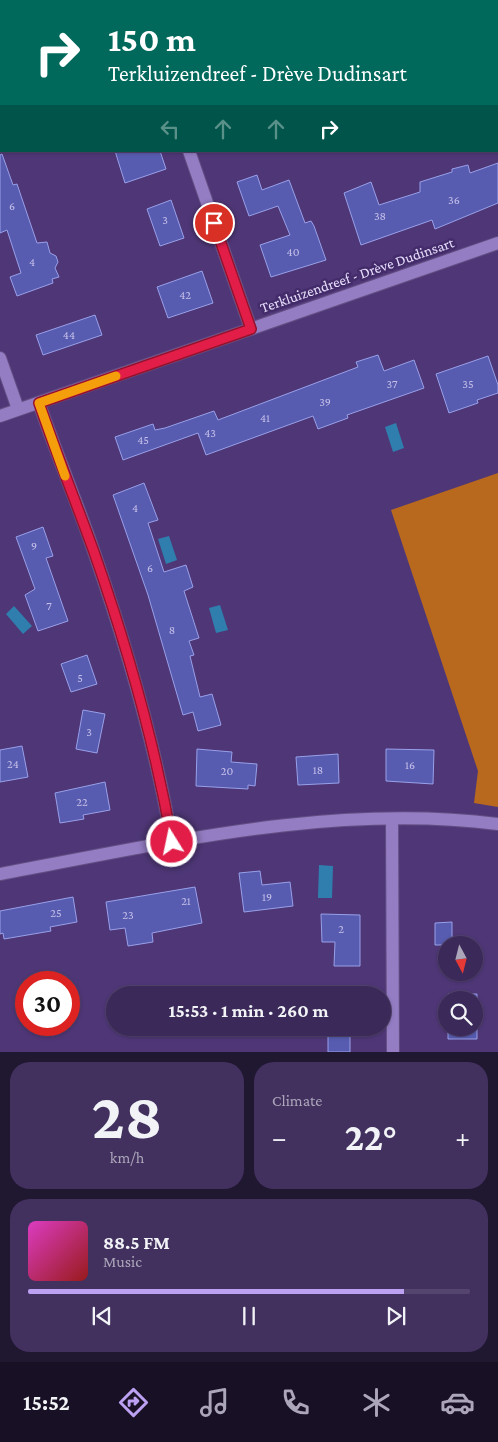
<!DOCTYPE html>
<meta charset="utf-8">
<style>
:root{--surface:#3b2959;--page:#42315f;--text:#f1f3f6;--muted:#aca6ba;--line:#54456f;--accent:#bca0f2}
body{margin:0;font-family:"Crimson Pro",serif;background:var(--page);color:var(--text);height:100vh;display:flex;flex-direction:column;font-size:19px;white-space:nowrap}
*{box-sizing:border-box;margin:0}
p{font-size:16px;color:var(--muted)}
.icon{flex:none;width:28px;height:28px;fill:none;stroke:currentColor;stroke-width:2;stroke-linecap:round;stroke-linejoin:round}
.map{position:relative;height:1052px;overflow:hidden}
.details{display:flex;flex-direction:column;gap:10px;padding:10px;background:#201731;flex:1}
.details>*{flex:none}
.top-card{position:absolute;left:0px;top:0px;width:499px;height:152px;box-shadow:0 1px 4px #0004,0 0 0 1px var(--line);background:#00695c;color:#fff;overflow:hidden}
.needle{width:32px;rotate:173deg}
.fabs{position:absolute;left:438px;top:936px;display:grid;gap:10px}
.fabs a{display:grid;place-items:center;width:45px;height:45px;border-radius:50%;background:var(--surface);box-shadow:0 1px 4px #0004,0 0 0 1px var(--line);font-size:25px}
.speed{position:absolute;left:15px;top:971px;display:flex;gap:10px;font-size:25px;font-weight:700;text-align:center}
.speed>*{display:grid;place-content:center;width:65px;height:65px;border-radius:50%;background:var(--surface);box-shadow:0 1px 4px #0004,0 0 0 1px var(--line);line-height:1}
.speed .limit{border:8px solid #d22;background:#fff;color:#111}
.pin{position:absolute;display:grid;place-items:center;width:42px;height:42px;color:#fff;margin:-21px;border:2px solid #fff;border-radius:50%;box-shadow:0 1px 5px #0007}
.me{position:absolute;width:55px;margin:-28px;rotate:350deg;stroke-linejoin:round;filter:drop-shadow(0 0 4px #0008)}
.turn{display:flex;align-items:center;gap:18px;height:105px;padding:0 25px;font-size:22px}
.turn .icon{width:65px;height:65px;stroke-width:2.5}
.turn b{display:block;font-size:35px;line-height:42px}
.lanes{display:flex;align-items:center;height:48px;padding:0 25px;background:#0003;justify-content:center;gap:25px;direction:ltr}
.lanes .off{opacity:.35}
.big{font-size:38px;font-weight:700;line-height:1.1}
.details .tile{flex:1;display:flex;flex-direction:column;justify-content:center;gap:8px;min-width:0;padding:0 18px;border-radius:20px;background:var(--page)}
.details .dial{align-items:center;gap:0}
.dial b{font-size:65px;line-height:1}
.song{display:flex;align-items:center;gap:15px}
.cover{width:60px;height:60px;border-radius:8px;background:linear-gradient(135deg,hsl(310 70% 55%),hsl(0 70% 35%))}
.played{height:5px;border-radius:2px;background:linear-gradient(90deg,var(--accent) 85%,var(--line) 85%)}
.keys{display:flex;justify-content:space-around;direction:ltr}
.heat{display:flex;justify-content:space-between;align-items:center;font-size:28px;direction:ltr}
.details .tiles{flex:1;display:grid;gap:10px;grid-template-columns:1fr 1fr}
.tile:last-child{grid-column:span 2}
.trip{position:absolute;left:106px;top:986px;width:285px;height:50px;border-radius:25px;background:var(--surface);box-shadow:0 1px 4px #0004,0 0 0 1px var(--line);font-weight:700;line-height:50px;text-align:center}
.tab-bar{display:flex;height:80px;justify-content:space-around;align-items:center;background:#181024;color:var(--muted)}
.tab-bar .icon{width:35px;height:35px}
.tab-bar .current{color:var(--accent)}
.tab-bar b{font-size:22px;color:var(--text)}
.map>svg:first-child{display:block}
.forest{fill:#b8691e}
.water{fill:#2f7ead}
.building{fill:#585cb0;stroke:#98a0e9}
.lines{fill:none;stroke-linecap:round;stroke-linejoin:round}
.minor-casing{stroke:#644f84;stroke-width:14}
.minor{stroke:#947dc3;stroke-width:12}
.route-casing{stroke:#92132f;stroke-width:12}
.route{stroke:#e11d48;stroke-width:9}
.slow{stroke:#f59e0b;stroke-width:9}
.labels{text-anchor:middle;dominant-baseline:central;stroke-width:5;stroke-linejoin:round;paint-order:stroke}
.number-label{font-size:12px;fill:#c4bfea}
.street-label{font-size:15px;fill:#e8e0fe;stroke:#442c6b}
</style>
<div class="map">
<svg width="498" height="1052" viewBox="0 0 498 1052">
<rect width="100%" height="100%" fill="#4f3777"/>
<polygon class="forest" points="498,473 498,807 474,803 478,771 391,510"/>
<g class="water">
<polygon points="396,423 404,448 393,452 385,427"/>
<polygon points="169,536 177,560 166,564 158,539"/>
<polygon points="220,605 228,630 216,633 209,608"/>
<polygon points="14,606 32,626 23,634 6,614"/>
<polygon points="319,865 333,866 332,898 318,898"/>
</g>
<g class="building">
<polygon points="115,151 160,151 166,169 125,183"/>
<polygon points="2,154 13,185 17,184 37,243 47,242 50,253 56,256 58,262 55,268 59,277 52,279 53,283 17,296 10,277 21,273 7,230 0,233 0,155"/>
<polygon points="498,163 498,203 435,229 432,220 361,245 344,193 371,182 379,205 420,192 420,182 452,172 452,169 468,165 470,173"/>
<polygon points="257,175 262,190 289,180 305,223 311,221 314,226 326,260 271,277 260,245 290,235 278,206 249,216 237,182"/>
<polygon points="171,200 184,238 160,246 147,209"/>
<polygon points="202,271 213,303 168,318 157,287"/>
<polygon points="95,315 102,335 43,355 36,335"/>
<polygon points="378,355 384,371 414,360 424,388 347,415 348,418 318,429 313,416 206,455 198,433 123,460 115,437 153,424 155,430 165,428 214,411 218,420 358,367 356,362"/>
<polygon points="488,356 498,385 498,393 477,400 478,403 449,413 436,374"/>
<polygon points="144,483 158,520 148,523 164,572 186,565 193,587 184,591 199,638 189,641 194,655 190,656 200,697 212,694 221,725 198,731 193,712 183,715 148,595 113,495"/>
<polygon points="43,527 53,556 46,558 68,621 38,631 25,595 35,589 16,537"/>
<polygon points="87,655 97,684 71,692 61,664"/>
<polygon points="83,710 105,714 97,753 76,749"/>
<polygon points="22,746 28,777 0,782 0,750"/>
<polygon points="197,749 232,752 231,762 257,764 255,786 248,785 248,789 196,786"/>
<polygon points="386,749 434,750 433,784 386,781"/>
<polygon points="338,754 339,783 298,785 296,757"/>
<polygon points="105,782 110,810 83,815 84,819 60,823 55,793"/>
<polygon points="260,871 262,885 290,882 293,906 244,912 239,873"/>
<polygon points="195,887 202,923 152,933 153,942 128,946 125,928 110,930 106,902"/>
<polygon points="73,897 77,922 50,927 51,931 4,939 3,933 0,934 0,911"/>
<polygon points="321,914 360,915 360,966 334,966 335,942 322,942"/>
<polygon points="452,922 452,945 435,945 435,923"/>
<polygon points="448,994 477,994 477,1039 448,1039 448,1028 474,1028 474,1000 448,1000"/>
<rect x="328" y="1036" width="22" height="16"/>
</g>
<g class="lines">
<g class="minor-casing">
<g id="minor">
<polyline points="137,0 137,1"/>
<polyline points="189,151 251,329"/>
<polyline points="0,358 18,409"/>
<path d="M39,403C56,453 77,502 94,552C127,647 155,744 172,842"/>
<polyline points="0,416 498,243"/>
<polyline points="392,819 393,1052"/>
<path d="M0,874C163,844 331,803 498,824"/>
</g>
</g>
<use href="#minor" class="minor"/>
</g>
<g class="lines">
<g class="route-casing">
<path id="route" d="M172,842C155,744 127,646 94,552C76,502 56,453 39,403L251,329L214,223"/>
</g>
<use href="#route" class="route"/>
<polyline class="slow" points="65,476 39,403 116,376"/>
</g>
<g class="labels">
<g class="number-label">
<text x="454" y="200">36</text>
<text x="12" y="206">6</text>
<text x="380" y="216">38</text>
<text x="165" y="220">3</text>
<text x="293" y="252">40</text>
<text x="32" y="262">4</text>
<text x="185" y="295">42</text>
<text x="69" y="335">44</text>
<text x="392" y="384">37</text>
<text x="468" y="384">35</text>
<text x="325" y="402">39</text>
<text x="265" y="418">41</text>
<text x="210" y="433">43</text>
<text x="143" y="440">45</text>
<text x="135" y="508">4</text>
<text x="34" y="546">9</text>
<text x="150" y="568">6</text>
<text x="49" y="606">7</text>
<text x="172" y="630">8</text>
<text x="80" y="678">5</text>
<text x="89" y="732">3</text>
<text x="13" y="764">24</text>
<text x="410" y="765">16</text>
<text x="318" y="770">18</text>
<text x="227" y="771">20</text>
<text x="82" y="802">22</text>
<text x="267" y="897">19</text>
<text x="186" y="901">21</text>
<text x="56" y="913">25</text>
<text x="128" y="915">23</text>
<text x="341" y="929">2</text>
</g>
<g class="street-label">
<text transform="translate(357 275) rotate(-19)">Terkluizendreef - Drève Dudinsart</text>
</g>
</g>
</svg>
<div class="fabs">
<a><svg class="needle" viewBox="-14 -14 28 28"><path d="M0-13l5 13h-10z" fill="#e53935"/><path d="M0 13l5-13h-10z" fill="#aca6ba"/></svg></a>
<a><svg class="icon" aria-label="search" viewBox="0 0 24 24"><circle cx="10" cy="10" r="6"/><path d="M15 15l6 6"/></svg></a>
</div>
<div class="speed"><div class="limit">30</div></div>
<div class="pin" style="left:214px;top:223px;background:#d93025"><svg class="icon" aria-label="arrive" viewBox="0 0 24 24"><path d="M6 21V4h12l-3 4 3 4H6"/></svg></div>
<svg class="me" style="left:172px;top:842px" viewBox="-20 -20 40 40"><circle r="17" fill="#e11d48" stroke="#fff" stroke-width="3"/><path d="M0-11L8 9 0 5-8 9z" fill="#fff"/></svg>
<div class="trip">15:53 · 1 min · 260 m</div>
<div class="top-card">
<div class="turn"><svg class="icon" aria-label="right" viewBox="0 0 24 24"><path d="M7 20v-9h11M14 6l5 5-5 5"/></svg><div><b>150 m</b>Terkluizendreef - Drève Dudinsart</div></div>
<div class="lanes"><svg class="icon off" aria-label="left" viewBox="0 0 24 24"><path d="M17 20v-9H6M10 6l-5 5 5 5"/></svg><svg class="icon off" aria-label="ahead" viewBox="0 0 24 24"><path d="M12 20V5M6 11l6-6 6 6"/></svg><svg class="icon off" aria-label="ahead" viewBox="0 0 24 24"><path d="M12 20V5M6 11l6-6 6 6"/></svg><svg class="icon" aria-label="right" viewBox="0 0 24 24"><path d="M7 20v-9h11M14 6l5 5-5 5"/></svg></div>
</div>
</div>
<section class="details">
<div class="tiles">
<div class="tile dial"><b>28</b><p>km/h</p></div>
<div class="tile"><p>Climate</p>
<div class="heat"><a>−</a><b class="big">22°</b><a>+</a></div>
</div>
<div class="tile">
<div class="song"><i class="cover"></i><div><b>88.5 FM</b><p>Music</p></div></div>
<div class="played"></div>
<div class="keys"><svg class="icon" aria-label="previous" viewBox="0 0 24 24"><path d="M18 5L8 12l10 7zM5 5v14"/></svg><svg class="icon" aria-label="pause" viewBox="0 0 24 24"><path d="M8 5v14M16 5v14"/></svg><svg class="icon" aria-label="next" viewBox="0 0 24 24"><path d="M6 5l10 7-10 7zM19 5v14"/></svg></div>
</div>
</div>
</section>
<nav class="tab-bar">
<b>15:52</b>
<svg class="icon current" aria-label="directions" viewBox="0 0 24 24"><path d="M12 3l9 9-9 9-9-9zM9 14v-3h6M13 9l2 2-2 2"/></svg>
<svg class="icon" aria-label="music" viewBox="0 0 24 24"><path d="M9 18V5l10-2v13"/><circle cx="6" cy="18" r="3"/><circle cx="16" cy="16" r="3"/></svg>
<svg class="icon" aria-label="phone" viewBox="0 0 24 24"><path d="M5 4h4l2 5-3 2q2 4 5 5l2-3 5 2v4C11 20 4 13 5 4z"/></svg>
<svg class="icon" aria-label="climate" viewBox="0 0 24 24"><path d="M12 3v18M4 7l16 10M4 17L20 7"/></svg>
<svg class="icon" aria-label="car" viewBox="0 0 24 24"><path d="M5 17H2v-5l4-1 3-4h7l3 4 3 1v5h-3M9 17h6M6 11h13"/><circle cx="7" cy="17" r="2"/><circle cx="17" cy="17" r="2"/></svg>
</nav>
